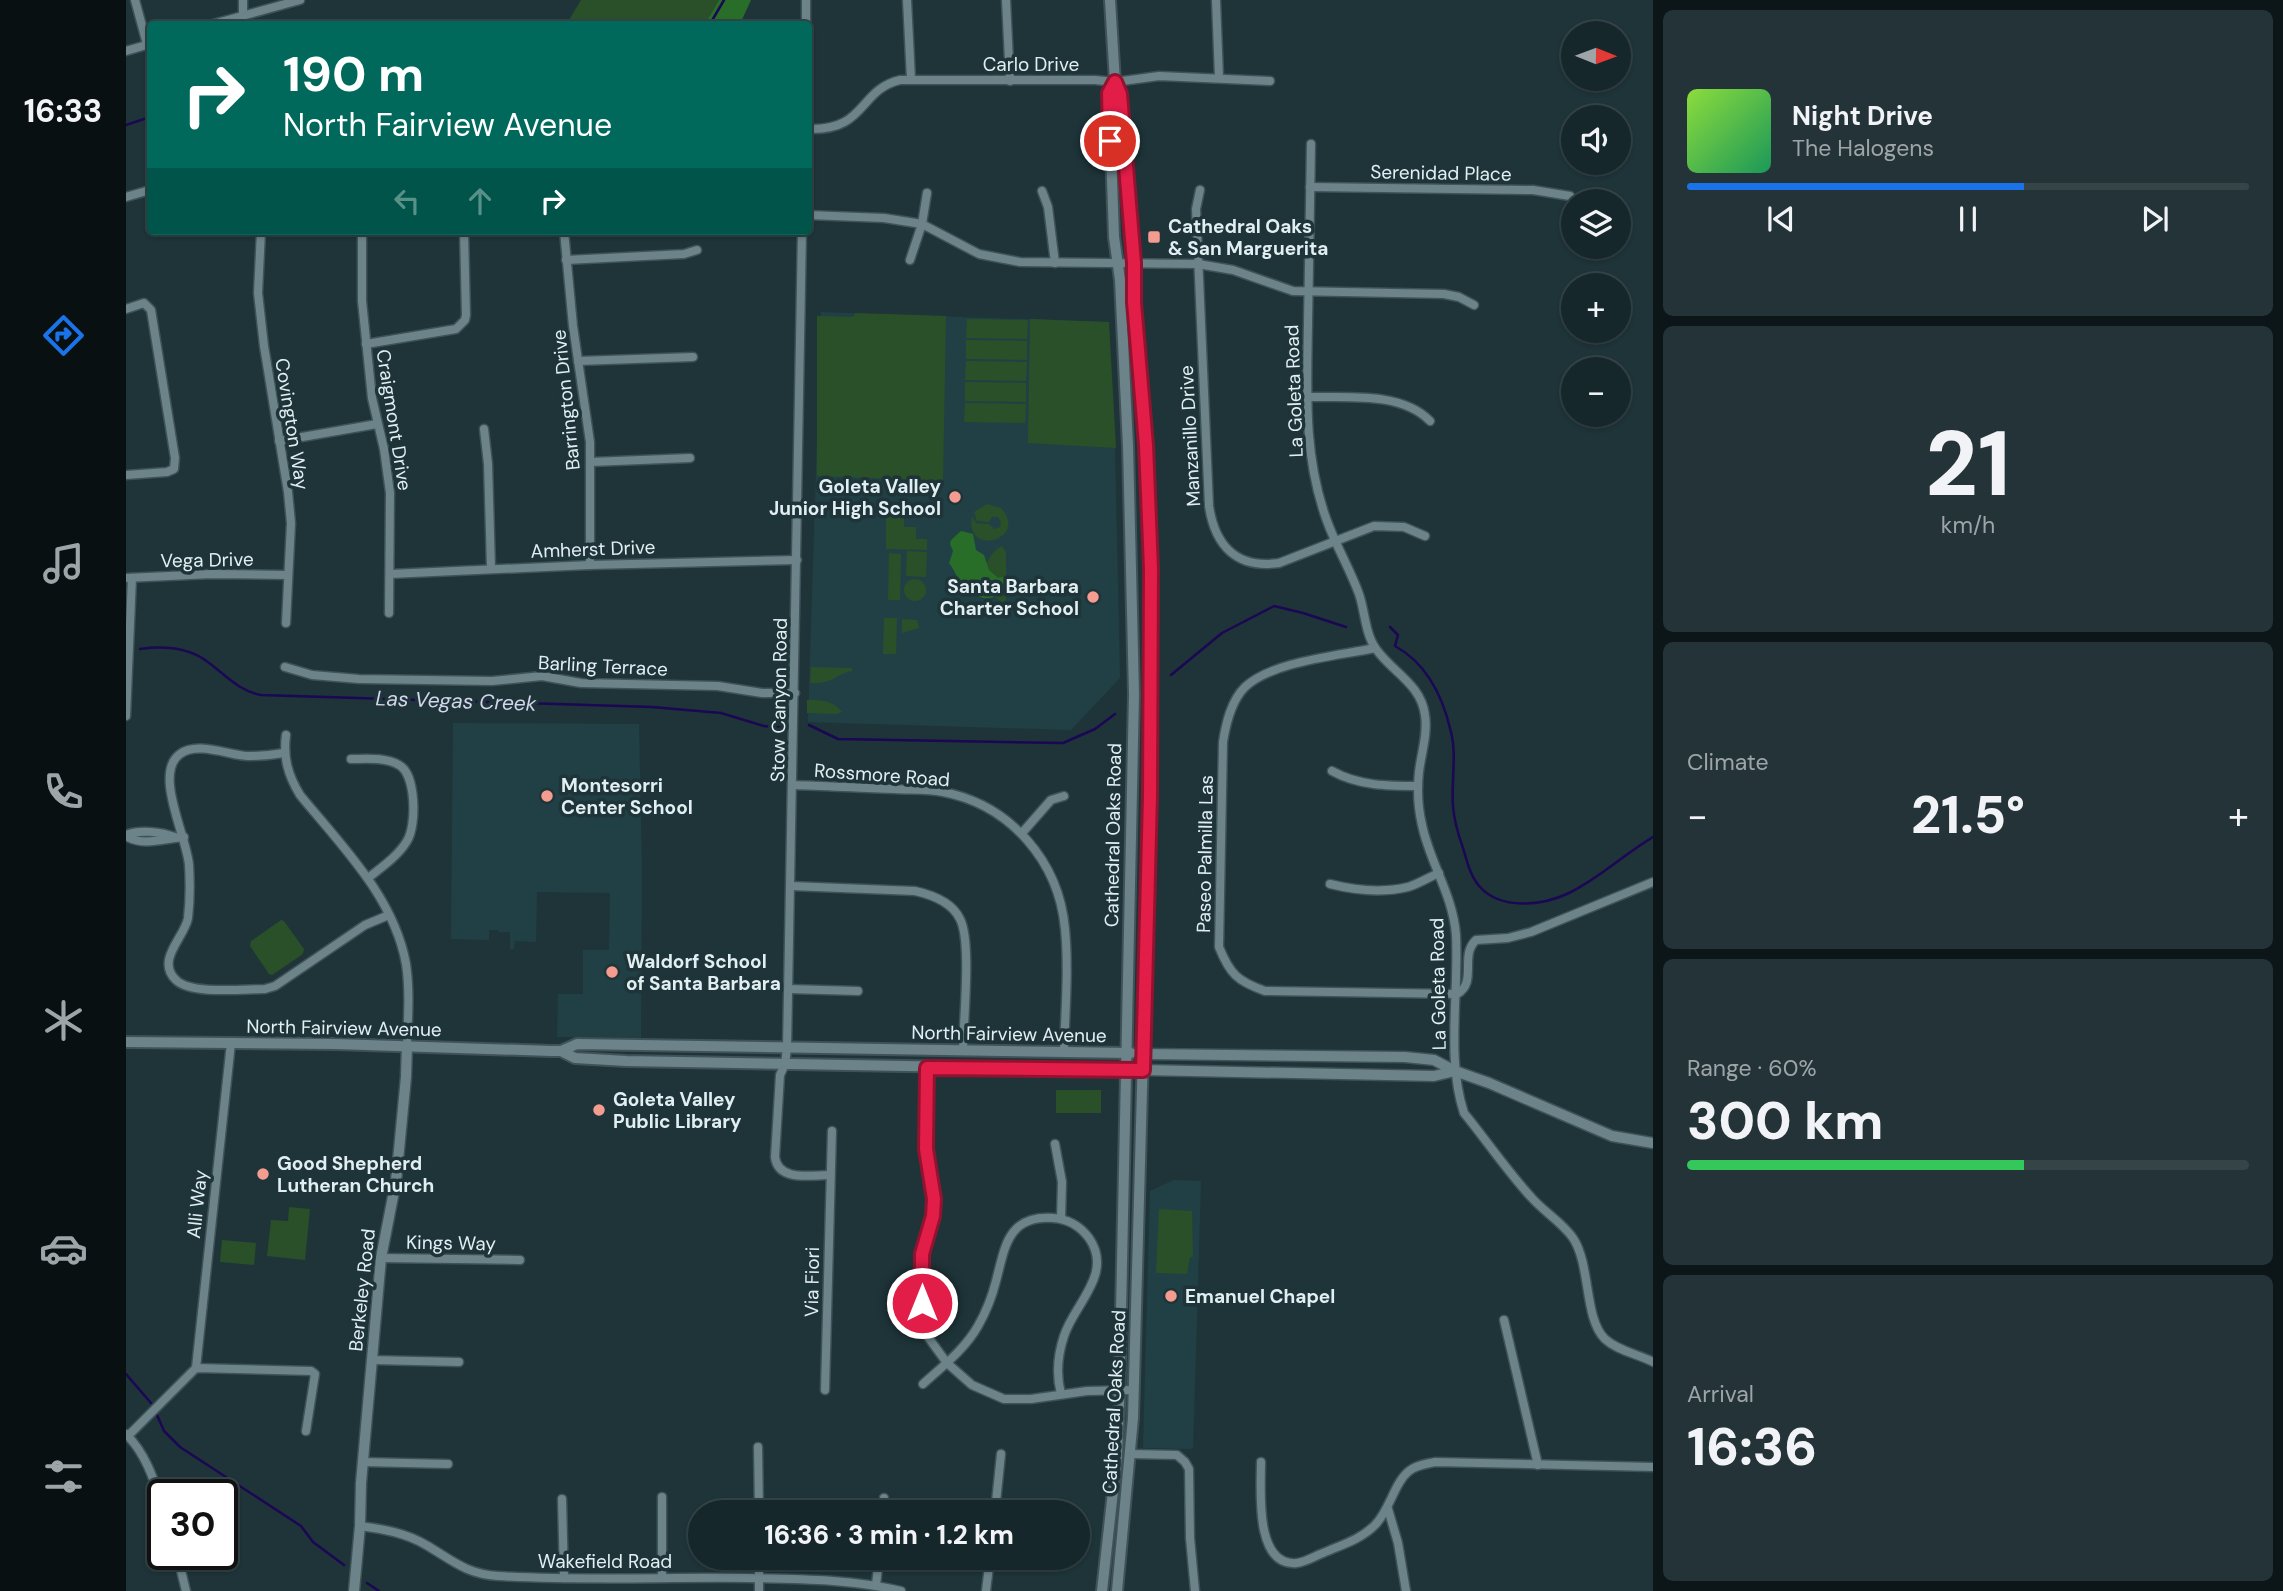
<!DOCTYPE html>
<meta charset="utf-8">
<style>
:root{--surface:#16272b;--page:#233337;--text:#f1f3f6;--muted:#9ea5a9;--line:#354447;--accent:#1a73e8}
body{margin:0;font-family:"DM Sans",sans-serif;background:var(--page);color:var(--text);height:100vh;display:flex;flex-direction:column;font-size:26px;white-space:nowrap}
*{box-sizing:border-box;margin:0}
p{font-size:23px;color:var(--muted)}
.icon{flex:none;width:38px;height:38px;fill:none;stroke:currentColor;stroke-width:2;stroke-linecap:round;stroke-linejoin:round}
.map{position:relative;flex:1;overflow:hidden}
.drawer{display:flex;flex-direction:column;gap:10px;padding:10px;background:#0c1518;width:630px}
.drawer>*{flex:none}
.banner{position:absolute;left:21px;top:21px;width:665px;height:214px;border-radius:7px;box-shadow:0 2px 5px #0004,0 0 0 2px var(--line);background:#00695c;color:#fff;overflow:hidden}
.needle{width:46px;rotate:91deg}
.tools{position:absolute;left:1435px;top:21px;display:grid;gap:14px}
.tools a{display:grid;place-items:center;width:70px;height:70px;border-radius:50%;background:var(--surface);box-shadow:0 2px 5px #0004,0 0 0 2px var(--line);font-size:35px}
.speed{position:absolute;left:21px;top:1479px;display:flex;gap:14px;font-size:35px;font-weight:700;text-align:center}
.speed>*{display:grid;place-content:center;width:91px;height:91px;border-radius:50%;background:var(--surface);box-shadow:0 2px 5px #0004,0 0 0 2px var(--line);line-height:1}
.speed .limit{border:4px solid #111;border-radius:10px;background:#fff;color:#111}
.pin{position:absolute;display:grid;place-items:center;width:60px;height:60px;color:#fff;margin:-30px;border:4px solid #fff;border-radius:50%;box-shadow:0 2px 7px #0007}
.me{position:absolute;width:77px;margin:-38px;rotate:0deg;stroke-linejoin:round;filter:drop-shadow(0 0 5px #0008)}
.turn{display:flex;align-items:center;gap:24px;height:147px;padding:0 21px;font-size:32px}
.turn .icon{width:91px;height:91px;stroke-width:2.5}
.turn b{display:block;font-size:49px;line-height:60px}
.lanes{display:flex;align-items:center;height:66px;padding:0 21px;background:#0003;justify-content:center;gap:35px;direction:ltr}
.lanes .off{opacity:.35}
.big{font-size:52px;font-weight:800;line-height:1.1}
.drawer .card{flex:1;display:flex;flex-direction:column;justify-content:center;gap:10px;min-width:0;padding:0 24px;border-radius:10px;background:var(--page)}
.drawer .dial{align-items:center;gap:0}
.dial b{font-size:91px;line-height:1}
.song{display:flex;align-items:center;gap:21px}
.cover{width:84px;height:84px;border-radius:10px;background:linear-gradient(135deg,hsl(90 70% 55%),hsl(150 70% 35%))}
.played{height:7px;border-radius:4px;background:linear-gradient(90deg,var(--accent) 60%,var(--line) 60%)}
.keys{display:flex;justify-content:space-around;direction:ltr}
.heat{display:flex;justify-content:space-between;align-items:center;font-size:38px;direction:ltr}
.charge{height:10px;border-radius:5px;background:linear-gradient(90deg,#34c759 60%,var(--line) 0)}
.trip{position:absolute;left:562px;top:1500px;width:402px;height:70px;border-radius:35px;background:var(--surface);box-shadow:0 2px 5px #0004,0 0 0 2px var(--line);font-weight:800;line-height:70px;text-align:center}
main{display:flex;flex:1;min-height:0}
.menu{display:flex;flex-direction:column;width:126px;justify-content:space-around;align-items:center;background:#091011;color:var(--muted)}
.menu .icon{width:49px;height:49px}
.menu .current{color:var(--accent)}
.menu b{font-size:32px;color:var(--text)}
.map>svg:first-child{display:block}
.built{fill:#204046}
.green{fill:#295028}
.forest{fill:#286e29}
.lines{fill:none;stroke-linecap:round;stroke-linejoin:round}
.stream{stroke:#1b0754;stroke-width:2.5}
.minor-casing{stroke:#3f5257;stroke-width:11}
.tertiary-casing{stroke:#3f5257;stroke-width:13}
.secondary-casing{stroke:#3f5257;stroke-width:14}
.minor{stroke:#6b8389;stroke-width:8}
.tertiary{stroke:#6b8389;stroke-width:10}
.secondary{stroke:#6b8389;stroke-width:10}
.route-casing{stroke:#92132f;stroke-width:18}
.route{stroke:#e11d48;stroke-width:12}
.poi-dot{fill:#f59c91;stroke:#1e3439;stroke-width:2.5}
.labels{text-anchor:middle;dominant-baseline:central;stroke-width:7;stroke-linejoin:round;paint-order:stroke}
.street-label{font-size:19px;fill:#e2eff2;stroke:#1e3439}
.poi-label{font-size:19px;font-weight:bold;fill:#e2eff2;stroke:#1e3439;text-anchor:start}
.water-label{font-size:21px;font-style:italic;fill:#d3d5eb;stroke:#1e3439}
</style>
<main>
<nav class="menu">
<b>16:33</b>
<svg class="icon current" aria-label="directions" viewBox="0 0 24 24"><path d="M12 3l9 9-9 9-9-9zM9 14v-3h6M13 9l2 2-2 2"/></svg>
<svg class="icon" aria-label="music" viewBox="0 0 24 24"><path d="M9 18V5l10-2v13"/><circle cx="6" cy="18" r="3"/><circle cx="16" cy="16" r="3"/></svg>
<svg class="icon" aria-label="phone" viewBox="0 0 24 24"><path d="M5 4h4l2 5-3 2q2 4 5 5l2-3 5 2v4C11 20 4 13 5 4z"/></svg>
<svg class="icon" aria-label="climate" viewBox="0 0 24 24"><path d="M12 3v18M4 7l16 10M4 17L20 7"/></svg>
<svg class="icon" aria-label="car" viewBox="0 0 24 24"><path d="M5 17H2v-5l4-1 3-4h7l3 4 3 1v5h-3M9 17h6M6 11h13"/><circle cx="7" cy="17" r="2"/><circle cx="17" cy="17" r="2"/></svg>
<svg class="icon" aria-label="filters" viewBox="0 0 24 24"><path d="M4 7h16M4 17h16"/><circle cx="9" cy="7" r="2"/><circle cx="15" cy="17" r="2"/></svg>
</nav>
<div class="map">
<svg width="1527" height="1591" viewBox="0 0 1527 1591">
<rect width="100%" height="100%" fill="#1e3439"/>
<g class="built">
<polygon points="695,312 981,322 989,452 994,678 945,730 682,722"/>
<polygon points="327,723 513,724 516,868 515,1038 431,1037 432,994 457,994 457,950 483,950 484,893 411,892 410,942 389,941 388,949 384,949 384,932 373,932 372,930 363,930 363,940 325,939"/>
<polygon points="1048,1180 1075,1181 1067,1449 1017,1448 1024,1191"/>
</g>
<g class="green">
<polygon points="455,0 593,0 579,24 408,24 408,22 443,20"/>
<polygon points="729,313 820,316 817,481 691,476 691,316 724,317 728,316"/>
<polygon points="841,319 902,320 901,339 840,338"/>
<polygon points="904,319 983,322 990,448 902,443"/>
<polygon points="840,340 901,341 901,360 840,359"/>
<polygon points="840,361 901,362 900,381 839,380"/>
<polygon points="839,382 900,383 900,402 839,401"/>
<polygon points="839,403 900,404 899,423 838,422"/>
<path d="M861,504L875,508C904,539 838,559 846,516L850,523L863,524L868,529L874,527L875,522L872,517H866L863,522L851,521L848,512Z"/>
<polygon points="760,509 778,509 778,527 790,527 790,539 801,539 801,550 760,549"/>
<path d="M876,546L880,552V600L877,603L865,594C860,574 855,558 876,546Z"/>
<polygon points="781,551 801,552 800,577 780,576"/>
<polygon points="763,553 775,554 774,600 762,600"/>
<circle cx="789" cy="590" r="11"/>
<polygon points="758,618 771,618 770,654 757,654"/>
<polygon points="776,619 791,620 793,628 776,633"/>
<path d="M685,667L726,668V671C707,675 709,684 684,683Z"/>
<path d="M681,700C695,700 707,700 716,712L711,714L681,713Z"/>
<polygon points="155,920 158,921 178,949 177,954 146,975 143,974 124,946 125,941"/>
<rect x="930" y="1090" width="45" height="23"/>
<polygon points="163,1207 184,1209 179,1260 141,1256 145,1220 162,1221"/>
<polygon points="1033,1209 1066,1211 1067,1257 1064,1257 1061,1274 1030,1273"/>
<polygon points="96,1240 130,1243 128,1265 94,1262"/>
</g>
<g class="forest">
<polygon points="593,0 625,0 614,24 579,24"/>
<path d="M835,531L847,534L850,550L858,555L863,570L872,578L877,577L881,580C880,594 866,601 853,597C847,590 841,587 835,582C831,578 828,569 823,563L827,551L824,544L825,540Z"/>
</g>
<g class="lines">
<g class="stream">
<polyline points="584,24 598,0"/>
<polyline points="0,125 24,117"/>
<path d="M1264,627L1272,635L1269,646C1302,664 1317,697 1325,732C1331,756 1325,782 1327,806C1328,821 1332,834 1337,848C1341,861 1344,876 1354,887C1375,910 1416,906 1443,893C1474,878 1498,854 1527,837"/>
<path d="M14,649C36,646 60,647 79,660C98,673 112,691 135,695L526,707L595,713L638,726L658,728"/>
<polyline points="1045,675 1096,633 1148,606 1177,613 1220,627"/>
<polyline points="683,725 712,739 937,743 969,729 989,714"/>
<polyline points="0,1374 25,1403"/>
<polyline points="31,1415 38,1431 54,1447 175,1526 187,1542 218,1565"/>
<polyline points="241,1583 253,1591"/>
</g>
<g class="minor-casing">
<g id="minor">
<polyline points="9,0 21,44"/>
<polyline points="781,0 785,79"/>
<polyline points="880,0 884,81"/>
<polyline points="1090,0 1093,77"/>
<polyline points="87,24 174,0"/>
<polyline points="117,24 117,0"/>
<polyline points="680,24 680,0"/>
<polyline points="0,51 24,44"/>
<path d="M682,129C741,131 732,90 774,80H969L989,82L1033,76L1144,81"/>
<path d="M1185,144C1184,203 1183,263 1182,323C1181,391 1177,456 1201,521C1210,546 1224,569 1233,594C1239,611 1239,634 1250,649C1266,672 1295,684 1299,715C1302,734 1295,754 1293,772C1291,790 1292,808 1296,825C1304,863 1327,895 1330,935C1333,993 1320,1059 1338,1113C1361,1141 1381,1171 1405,1197C1418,1212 1436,1222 1447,1238C1465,1265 1458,1319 1479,1339C1492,1351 1512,1354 1527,1362"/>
<polyline points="1184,187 1407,190 1444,196"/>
<path d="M1074,190L1070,209L1083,506C1089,546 1111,569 1153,563L1248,526L1278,527L1299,536"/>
<polyline points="916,191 922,207 929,263"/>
<polyline points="0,197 24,190"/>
<polyline points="682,215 758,218 796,224 853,254 894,262 1072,264 1107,270 1167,291 1318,294 1333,297 1348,305"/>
<polyline points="135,231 132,293 138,346 162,492 165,523 160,623"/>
<polyline points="236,231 236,301 246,398 258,449 264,493 263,613"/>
<polyline points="438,231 447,326 464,442 464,565"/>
<path d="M676,231L661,1048L659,1064L654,1075L649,1157C652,1182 685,1175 704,1175"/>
<polyline points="440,260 558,254 571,250"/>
<polyline points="784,260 796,224 801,193"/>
<polyline points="0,309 18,303 25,310 49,458 48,469 41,472 0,475"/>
<polyline points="240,344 330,329 339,320 340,315 338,231"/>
<polyline points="452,361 567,357"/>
<path d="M1181,397C1219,398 1275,391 1304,421"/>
<polyline points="358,429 362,464 365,568"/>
<polyline points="153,441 251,424"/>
<polyline points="465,462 564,458"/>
<polyline points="264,574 464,565 671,560"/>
<polyline points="0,578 86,574 162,575"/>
<path d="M1249,648C1212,656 1147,661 1119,687C1105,701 1100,723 1097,742L1093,947C1104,974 1111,981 1139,991L1331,994C1352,982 1333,956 1350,940L1382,938L1405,932L1527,882"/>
<polyline points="159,667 186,675 233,679 366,681 416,676 455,683 592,686 636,693 669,693"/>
<polyline points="0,716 6,578"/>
<path d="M160,735C157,758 162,775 174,795C215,845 268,897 280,964C284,990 282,1018 281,1045"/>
<path d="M158,753C146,755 134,756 121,756C102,755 71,741 54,754C27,773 61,837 63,865C64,881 64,901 62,918C59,937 29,960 50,980C65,995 118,989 139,989L149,986L239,925L263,915"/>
<path d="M225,759C240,759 259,757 273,765C290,774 291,825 281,841C272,856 256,867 242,878"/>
<path d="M1206,771C1233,786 1262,786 1292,786"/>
<path d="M667,785C701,786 735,788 769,789C784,790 801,789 817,792C885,805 933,862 939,929C943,970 939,1012 938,1052"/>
<polyline points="896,833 925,800 938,796"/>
<path d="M0,835C13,829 36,832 49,837"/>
<path d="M0,836C17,847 40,838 58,837"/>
<path d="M1204,884C1228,890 1257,893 1282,887C1292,884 1303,877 1313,873"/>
<path d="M665,886L789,891C807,895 826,902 834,919C846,942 837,1022 837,1051"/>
<polyline points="663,989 732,991"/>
<polyline points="801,1068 800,1149 808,1199 807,1216 796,1254 797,1324 802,1337 821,1363 846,1385 878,1399 905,1399 961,1391 1008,1390"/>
<polyline points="929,1144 936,1182 935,1219"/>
<polyline points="255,1258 394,1260"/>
<polyline points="1378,1320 1412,1465"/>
<polyline points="246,1360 333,1362"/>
<polyline points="70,1368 105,1043"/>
<path d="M797,1384C817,1366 839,1349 852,1326C860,1312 866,1297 870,1281C879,1248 881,1215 927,1218C942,1219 954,1226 963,1238C988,1274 948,1304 938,1336C932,1354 930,1375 935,1394"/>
<polyline points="699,1390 706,1131"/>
<path d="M0,1434C20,1454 28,1480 37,1507"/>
<polyline points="2,1436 70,1368 185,1371 189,1374 180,1431"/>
<polyline points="632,1447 633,1512"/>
<polyline points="1005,1454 1051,1455 1059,1462 1063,1469 1064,1538 1069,1591"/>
<polyline points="236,1462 322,1464"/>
<path d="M1135,1462C1135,1489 1128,1567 1171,1563C1180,1562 1189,1556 1197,1553C1215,1545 1234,1540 1249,1525C1264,1510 1268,1483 1283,1471C1290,1465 1300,1464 1309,1462L1527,1467"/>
<polyline points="536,1497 536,1577"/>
<polyline points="436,1499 438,1578"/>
<polyline points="1262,1509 1272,1543 1280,1591"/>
<polyline points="757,1512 758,1498"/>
<polyline points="869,1512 875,1454"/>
<path d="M234,1526C257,1529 280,1533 300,1545C326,1560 340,1574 372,1576C455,1581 539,1577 622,1578C673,1579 724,1579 775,1591"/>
<polyline points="51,1554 60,1591"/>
<polyline points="633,1558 633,1591"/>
<polyline points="750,1585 753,1558"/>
<polyline points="860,1591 864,1558"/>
</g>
</g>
<g class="tertiary-casing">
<g id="tertiary">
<polyline points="1017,1054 1279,1057 1308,1060 1329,1071 1363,1083 1486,1136 1527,1143"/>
<polyline points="1017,1070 1308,1076 1329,1071"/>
<polyline points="228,1591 234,1526 235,1483 255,1258 270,1181 280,1077 281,1045"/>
</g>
</g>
<g class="secondary-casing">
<g id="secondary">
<polyline points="984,0 989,82 994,94 1008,263 1008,302 1020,445 1025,570 1024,797 1007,1418 991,1591"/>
<polyline points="0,1042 210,1044 425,1051 435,1051 449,1058 500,1061 1008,1070"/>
<polyline points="435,1051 451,1044 1005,1053"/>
<polyline points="976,1591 991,1455 993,1406 1008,694 1002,446 994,280 988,237 983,94 989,82"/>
</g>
</g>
<use href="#minor" class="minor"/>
<use href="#tertiary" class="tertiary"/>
<use href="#secondary" class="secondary"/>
</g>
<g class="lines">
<g class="route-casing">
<polyline id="route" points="796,1303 796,1254 807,1216 808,1199 800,1149 801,1068 1017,1070 1024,797 1025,569 1020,445 1008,302 1008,263 994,94 989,82 983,93 984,141"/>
</g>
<use href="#route" class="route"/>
</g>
<g class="poi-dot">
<rect x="1021" y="230" width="14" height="14" rx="3.5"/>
<circle cx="829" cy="497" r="7"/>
<circle cx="967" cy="597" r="7"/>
<circle cx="421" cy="796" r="7"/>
<circle cx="486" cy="972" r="7"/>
<circle cx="473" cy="1110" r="7"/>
<circle cx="137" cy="1174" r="7"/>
<circle cx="1045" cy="1296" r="7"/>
</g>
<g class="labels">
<g class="street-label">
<text x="905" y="64">Carlo Drive</text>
<text transform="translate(1315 173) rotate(1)">Serenidad Place</text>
<text transform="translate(1168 391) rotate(-92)">La Goleta Road</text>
<text transform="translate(440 400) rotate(-96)">Barrington Drive</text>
<text transform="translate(268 420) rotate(81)">Craigmont Drive</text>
<text transform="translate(166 424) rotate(81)">Covington Way</text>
<text transform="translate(1064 436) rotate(-93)">Manzanillo Drive</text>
<text transform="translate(467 549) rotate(-2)">Amherst Drive</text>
<text transform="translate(81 560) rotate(-1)">Vega Drive</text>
<text transform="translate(477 666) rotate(3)">Barling Terrace</text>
<text transform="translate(653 700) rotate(-89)">Stow Canyon Road</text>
<text transform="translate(756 775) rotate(4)">Rossmore Road</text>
<text transform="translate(987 835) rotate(-89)">Cathedral Oaks Road</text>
<text transform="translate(1079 854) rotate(-89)">Paseo Palmilla Las</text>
<text transform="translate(1312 984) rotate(-91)">La Goleta Road</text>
<text transform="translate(218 1028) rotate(1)">North Fairview Avenue</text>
<text transform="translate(883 1034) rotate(1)">North Fairview Avenue</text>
<text transform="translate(71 1204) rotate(-84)">Alli Way</text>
<text transform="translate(325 1243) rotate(1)">Kings Way</text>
<text transform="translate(686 1282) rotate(-89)">Via Fiori</text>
<text transform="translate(236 1290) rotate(-84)">Berkeley Road</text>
<text transform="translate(988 1402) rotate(-87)">Cathedral Oaks Road</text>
<text x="479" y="1561">Wakefield Road</text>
</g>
<g class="poi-label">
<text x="1042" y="226">Cathedral Oaks<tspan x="1042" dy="22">&amp; San Marguerita</tspan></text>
<text x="815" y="486" text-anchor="end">Goleta Valley<tspan x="815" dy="22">Junior High School</tspan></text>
<text x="953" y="586" text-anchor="end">Santa Barbara<tspan x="953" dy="22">Charter School</tspan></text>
<text x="435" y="785">Montesorri<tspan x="435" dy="22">Center School</tspan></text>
<text x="500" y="961">Waldorf School<tspan x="500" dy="22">of Santa Barbara</tspan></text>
<text x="487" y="1099">Goleta Valley<tspan x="487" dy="22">Public Library</tspan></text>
<text x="151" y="1163">Good Shepherd<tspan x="151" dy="22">Lutheran Church</tspan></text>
<text x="1059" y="1296">Emanuel Chapel</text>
</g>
<g class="water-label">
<text transform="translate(330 701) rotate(2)">Las Vegas Creek</text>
</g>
</g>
</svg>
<div class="tools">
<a><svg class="needle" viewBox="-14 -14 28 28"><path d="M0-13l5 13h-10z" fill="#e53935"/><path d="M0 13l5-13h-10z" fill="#9ea5a9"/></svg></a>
<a><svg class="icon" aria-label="sound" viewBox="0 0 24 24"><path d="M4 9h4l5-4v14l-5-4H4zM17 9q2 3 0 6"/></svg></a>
<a><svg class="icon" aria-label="layers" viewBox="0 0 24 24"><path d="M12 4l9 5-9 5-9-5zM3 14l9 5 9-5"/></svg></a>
<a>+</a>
<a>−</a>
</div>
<div class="speed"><div class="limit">30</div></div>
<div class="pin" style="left:984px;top:141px;background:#d93025"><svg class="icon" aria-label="arrive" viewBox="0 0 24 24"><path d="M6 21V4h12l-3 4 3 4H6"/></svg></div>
<svg class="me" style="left:796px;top:1303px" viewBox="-20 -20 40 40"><circle r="17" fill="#e11d48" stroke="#fff" stroke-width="3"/><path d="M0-11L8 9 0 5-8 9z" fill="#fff"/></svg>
<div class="trip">16:36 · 3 min · 1.2 km</div>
<div class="banner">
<div class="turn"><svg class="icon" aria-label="right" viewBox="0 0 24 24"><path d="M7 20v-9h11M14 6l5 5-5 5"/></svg><div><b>190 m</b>North Fairview Avenue</div></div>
<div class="lanes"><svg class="icon off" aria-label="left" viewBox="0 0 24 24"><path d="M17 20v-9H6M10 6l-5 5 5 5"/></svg><svg class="icon off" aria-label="ahead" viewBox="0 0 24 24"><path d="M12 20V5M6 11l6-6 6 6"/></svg><svg class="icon" aria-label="right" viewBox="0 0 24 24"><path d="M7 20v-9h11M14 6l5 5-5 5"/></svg></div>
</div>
</div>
<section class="drawer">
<div class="card">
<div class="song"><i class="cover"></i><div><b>Night Drive</b><p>The Halogens</p></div></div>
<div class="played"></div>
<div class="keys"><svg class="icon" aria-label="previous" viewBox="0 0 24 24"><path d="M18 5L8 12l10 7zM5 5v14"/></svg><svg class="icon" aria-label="pause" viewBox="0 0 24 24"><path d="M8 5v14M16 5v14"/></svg><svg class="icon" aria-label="next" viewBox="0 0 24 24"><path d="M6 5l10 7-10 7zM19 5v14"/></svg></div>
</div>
<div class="card dial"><b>21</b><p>km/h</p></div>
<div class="card"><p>Climate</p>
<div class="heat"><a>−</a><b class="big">21.5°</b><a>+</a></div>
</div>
<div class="card"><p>Range · 60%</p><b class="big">300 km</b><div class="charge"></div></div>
<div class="card"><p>Arrival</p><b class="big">16:36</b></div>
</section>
</main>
